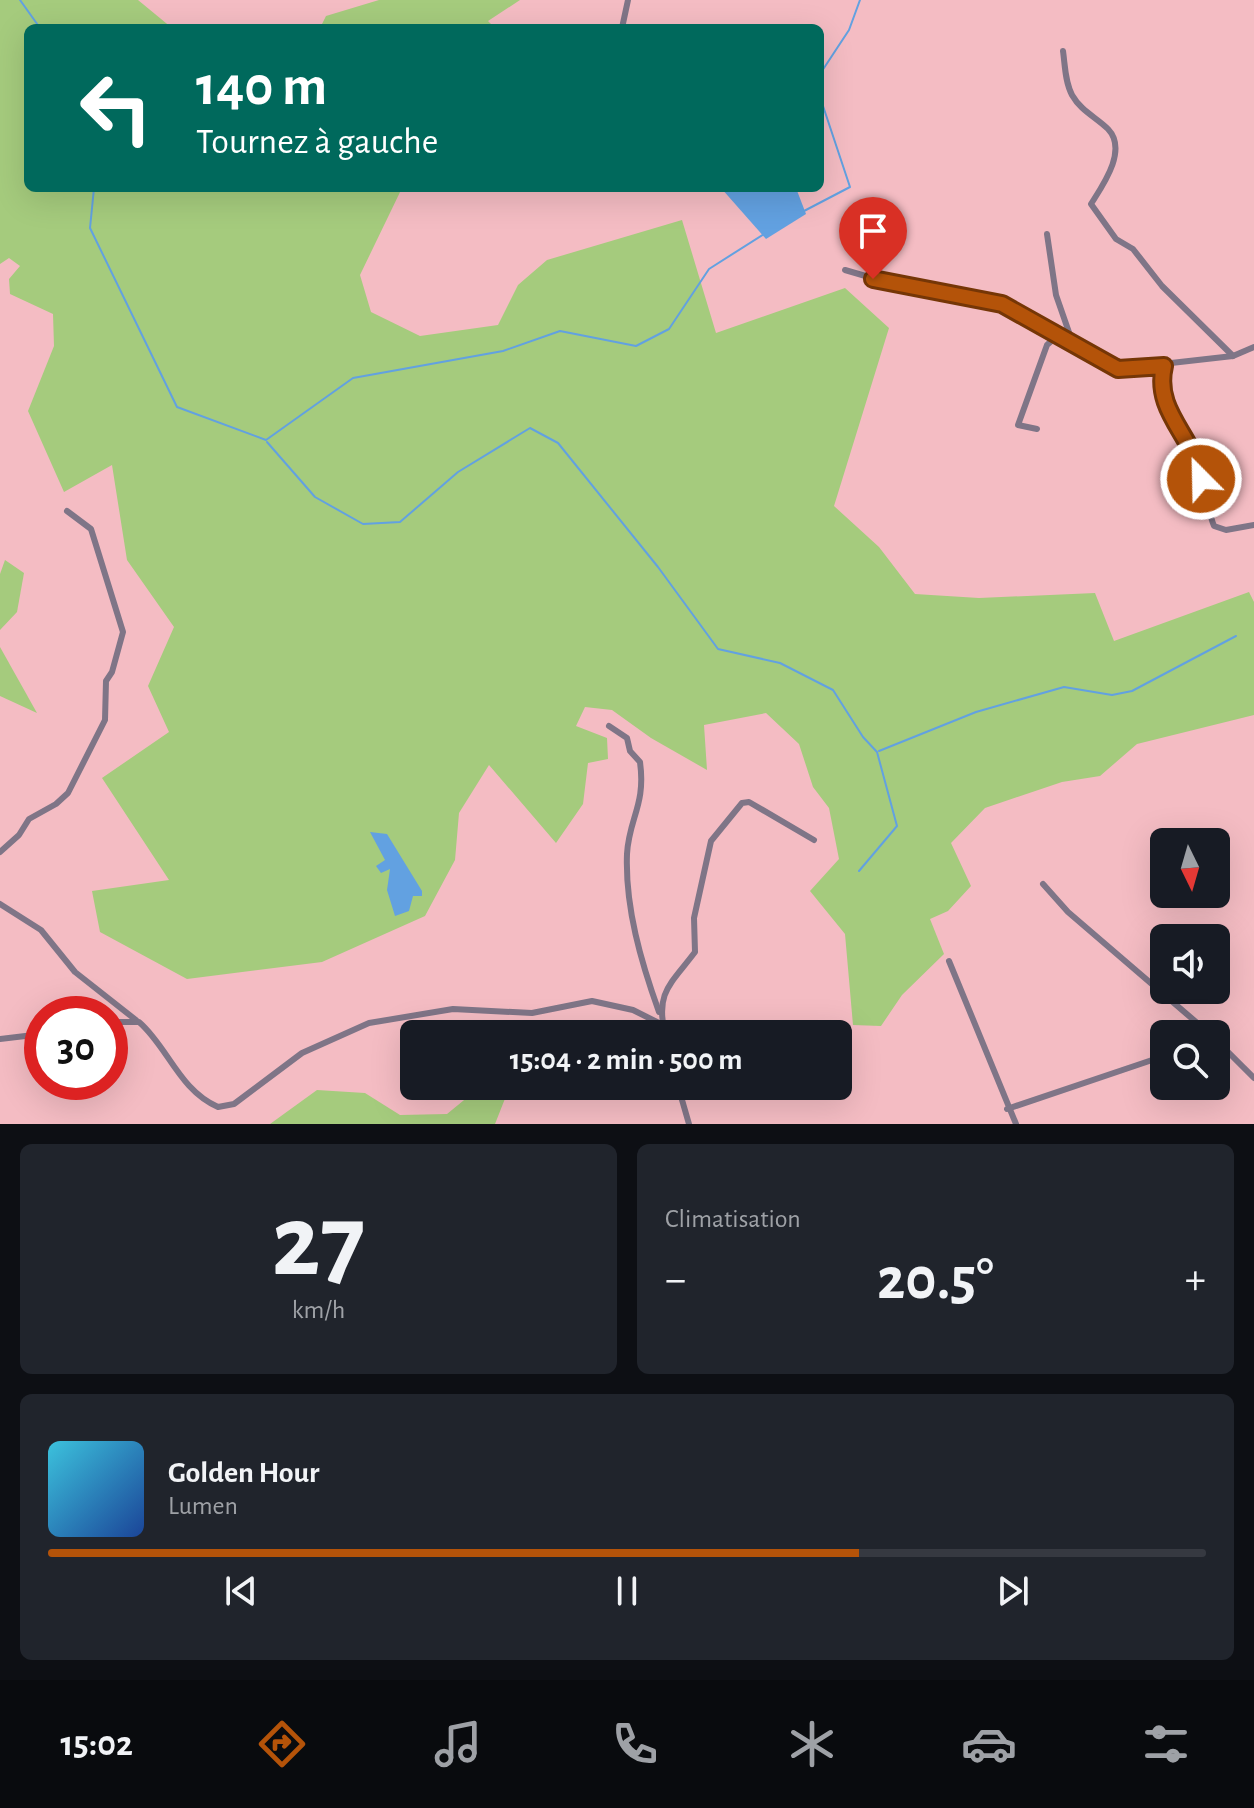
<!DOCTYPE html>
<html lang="fr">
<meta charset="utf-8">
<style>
:root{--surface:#171b24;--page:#20242c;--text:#f1f3f6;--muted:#9ea1a6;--line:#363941;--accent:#b45309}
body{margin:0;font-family:"Alegreya Sans",sans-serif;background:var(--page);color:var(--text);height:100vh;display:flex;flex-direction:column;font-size:30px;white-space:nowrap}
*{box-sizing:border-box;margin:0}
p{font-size:26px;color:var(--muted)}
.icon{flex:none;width:44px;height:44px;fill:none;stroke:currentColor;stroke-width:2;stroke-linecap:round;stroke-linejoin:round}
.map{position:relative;height:1124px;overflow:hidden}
.side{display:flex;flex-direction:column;gap:20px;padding:20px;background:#0d0f14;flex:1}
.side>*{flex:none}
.hud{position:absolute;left:24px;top:24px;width:800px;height:168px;border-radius:12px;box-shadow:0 8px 32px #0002;background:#00695c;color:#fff;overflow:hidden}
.needle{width:52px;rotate:175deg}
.buttons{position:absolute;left:1150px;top:828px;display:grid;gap:16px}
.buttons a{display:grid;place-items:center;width:80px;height:80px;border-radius:12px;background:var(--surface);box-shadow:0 8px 32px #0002;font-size:40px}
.speed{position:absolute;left:24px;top:996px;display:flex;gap:16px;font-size:40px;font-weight:700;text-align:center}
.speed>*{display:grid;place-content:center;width:104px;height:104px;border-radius:50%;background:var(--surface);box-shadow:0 8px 32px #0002;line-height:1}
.speed .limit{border:12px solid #d22;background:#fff;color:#111}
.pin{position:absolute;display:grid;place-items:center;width:68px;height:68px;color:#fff;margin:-82px -34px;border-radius:50% 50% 50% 0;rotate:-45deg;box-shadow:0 0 8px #0007}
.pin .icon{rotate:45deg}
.me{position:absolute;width:88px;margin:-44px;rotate:337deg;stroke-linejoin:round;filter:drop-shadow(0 0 6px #0008)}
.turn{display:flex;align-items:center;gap:28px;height:168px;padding:0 40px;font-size:36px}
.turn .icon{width:104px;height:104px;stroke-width:2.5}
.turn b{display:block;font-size:56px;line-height:68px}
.big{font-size:60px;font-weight:600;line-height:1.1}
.side .tile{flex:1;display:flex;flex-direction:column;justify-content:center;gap:12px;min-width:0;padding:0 28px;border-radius:12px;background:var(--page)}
.side .dial{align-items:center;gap:0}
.dial b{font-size:104px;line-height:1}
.song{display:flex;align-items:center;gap:24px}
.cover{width:96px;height:96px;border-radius:12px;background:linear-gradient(135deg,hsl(190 70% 55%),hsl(220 70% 35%))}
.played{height:8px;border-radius:4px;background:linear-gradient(90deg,var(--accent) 70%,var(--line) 70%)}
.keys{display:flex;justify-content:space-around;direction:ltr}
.heat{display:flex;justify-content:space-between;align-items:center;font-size:44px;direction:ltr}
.side .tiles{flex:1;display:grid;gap:20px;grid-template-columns:1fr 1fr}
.tile:last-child{grid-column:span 2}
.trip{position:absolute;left:400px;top:1020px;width:452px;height:80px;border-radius:12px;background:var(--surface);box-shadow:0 8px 32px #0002;font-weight:600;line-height:80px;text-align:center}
.menu{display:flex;height:128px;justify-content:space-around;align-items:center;background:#090b0e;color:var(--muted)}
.menu .icon{width:56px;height:56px}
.menu .on{color:var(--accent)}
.menu b{font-size:36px;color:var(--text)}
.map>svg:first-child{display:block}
.green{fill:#a5cb7d}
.water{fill:#62a1e1}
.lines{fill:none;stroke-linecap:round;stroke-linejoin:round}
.stream{stroke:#62a1e1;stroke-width:2}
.minor{stroke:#7f7587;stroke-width:6}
.route-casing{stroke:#753606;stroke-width:20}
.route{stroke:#b45309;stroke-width:14}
</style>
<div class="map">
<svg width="1254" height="1124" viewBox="0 0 1254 1124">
<rect width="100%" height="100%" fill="#f4bcc3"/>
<g class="green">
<polygon points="0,0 138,0 172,28 28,28 28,188 402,188 360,275 371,312 420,336 498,325 518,285 547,260 682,220 716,333 845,288 889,328 834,506 879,547 915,594 979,598 1095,593 1114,641 1249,592 1254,602 1254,715 1137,744 1100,776 1062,782 985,808 951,843 971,886 948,911 930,919 944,954 902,995 881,1026 853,1025 845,934 810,891 839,859 829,808 813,787 799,744 766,713 704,725 707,770 651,738 612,710 585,707 576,726 607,738 608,759 588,763 583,804 556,843 489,765 459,813 455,860 425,916 322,962 187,979 100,932 92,891 169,880 102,778 169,732 148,686 174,627 127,560 112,465 64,492 28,411 54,346 53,314 10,294 9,279 20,266 9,258 0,264"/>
<polygon points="379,0 520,0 488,21 495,28 320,28 326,16"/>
<polygon points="5,560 24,573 17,612 0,630 0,574"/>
<polygon points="0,647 37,713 0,696"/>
<polygon points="480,1087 508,1091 495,1124 270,1124 317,1090 365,1093 400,1115 447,1114"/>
</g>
<g class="water">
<polygon points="721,188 796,188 806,214 766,239"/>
<polygon points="370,832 387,834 422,891 422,896 413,896 409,911 395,916 387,890 390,869 381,873 376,866 385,860"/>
</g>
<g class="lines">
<g class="stream">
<polyline points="20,0 40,28"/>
<polyline points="820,74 849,30 860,0"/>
<polyline points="94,188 90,228 177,407 266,440 353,378 503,351 560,331 636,346 669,329 709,269 764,234"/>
<polyline points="804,211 850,187 820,97"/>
<polyline points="267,442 315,497 363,524 400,522 458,472 530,428 558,443 658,567 718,649 780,663 833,690 863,737 877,752 897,826 859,871"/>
<polyline points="879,751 976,712 1064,687 1112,695 1132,691 1236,636"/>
</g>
<g class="minor">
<polyline points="622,28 628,0"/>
<path d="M1063,51C1065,65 1065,82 1072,95C1081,111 1096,117 1108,129C1128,150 1103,185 1091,204L1116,239L1133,249L1162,286L1233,356"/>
<polyline points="1047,234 1056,295 1072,341"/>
<polyline points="845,270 910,289 1002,304 1118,369 1233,356 1254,347"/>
<path d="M1164,366C1154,408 1186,428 1198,464C1205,484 1206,506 1214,526L1226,530L1254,525"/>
<polyline points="1037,429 1018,425 1047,345 1059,334"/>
<path d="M609,726L627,738L630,751L640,762C646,805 629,818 627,854C625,907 641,962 659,1012"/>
<polyline points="0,852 19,835 29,819 56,804 68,793 105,720 106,681 112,672 123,632 91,529 67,511"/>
<polyline points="1043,884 1068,912 1210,1034"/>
<polyline points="0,904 41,930 75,972 136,1020"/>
<polyline points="949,961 1016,1124"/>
<path d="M110,1022H139C168,1047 179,1090 218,1107L234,1104L302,1053L369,1023L453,1009L532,1013L592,1001L633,1010L663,1025"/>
<path d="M665,1034C655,992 671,984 695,952L694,918L711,841L742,803L749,802L814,840"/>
<polyline points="0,1039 42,1034"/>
<polyline points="1216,1040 1254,1078"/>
<polyline points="678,1086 689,1124"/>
<polyline points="1007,1109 1164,1056"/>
</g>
</g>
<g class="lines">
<g class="route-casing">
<path id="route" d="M873,279L1002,304L1118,369L1164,366C1153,412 1195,437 1201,479"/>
</g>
<use href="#route" class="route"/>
</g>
</svg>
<div class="buttons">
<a><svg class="needle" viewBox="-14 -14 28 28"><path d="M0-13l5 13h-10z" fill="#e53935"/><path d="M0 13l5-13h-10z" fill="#9ea1a6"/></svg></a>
<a><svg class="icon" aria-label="sound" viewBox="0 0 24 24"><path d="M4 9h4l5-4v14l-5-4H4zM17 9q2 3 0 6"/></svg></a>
<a><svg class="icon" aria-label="search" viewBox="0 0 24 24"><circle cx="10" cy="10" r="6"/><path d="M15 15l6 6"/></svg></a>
</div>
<div class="speed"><div class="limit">30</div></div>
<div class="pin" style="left:873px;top:279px;background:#d93025"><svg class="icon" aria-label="arrive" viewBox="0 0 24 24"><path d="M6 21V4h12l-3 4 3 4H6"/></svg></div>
<svg class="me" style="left:1201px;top:479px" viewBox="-20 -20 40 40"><circle r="17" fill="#b45309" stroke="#fff" stroke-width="3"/><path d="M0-11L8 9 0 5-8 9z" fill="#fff"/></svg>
<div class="trip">15:04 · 2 min · 500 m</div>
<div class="hud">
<div class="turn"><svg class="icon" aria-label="left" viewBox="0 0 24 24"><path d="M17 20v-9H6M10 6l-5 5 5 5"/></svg><div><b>140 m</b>Tournez à gauche</div></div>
</div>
</div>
<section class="side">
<div class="tiles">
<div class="tile dial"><b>27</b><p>km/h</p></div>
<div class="tile"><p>Climatisation</p>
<div class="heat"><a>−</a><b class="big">20.5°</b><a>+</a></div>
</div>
<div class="tile">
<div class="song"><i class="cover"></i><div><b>Golden Hour</b><p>Lumen</p></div></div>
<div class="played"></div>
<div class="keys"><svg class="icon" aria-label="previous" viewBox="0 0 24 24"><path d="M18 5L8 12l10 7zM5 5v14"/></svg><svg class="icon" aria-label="pause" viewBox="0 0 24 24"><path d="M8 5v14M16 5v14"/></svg><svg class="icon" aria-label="next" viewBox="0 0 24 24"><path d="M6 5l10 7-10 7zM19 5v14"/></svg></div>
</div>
</div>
</section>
<nav class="menu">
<b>15:02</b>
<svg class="icon on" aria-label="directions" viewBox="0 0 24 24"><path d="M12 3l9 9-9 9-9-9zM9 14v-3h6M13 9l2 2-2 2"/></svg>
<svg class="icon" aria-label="music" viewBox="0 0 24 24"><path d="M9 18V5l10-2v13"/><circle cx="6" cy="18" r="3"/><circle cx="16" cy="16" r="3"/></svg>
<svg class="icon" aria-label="phone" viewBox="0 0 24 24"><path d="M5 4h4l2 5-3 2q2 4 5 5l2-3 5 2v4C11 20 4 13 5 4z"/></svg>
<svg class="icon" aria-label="climate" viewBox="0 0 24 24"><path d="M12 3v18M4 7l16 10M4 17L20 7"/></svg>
<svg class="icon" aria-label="car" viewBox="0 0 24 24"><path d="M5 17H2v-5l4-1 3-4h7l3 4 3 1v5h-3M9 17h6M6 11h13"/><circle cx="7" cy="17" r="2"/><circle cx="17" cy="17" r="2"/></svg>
<svg class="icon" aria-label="filters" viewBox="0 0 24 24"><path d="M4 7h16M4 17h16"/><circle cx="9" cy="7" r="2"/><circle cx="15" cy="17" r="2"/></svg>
</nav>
